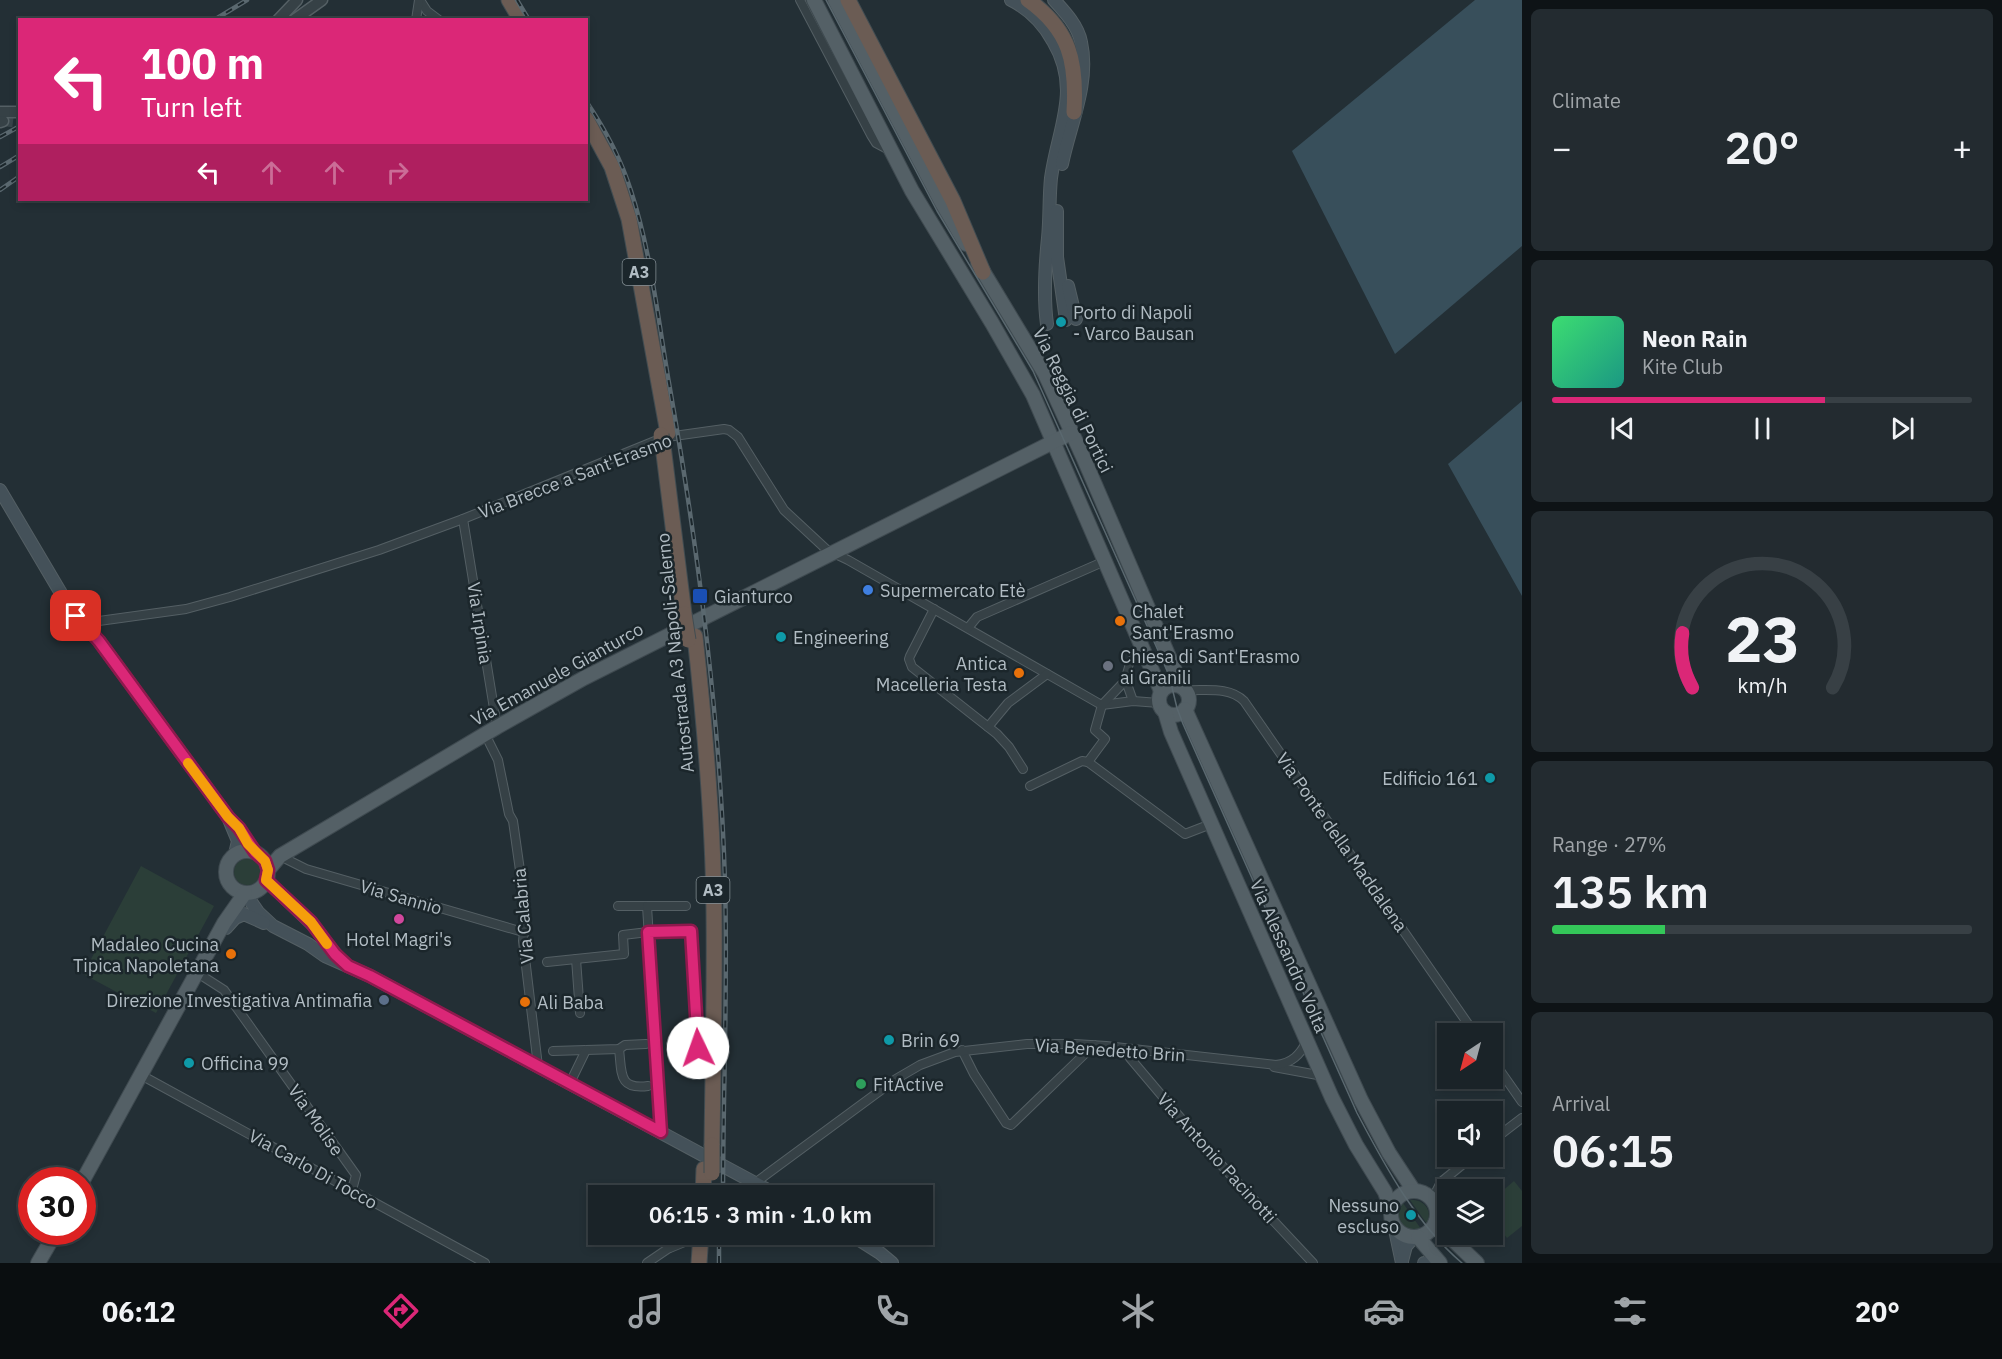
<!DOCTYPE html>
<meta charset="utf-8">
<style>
:root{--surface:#1a2328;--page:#232b30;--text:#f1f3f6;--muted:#9fa4a8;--line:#384045;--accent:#db2777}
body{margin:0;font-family:"IBM Plex Sans",sans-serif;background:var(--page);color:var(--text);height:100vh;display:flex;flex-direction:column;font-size:22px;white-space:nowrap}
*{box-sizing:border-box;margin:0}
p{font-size:20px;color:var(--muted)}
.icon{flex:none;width:33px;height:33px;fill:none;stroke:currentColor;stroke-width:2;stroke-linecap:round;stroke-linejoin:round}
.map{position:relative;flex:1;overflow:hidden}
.details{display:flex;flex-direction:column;gap:9px;padding:9px;background:#0e1316;width:480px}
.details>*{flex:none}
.hud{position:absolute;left:18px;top:18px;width:570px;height:183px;border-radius:0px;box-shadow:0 3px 9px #0003,0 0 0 2px var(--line);background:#db2777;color:#fff;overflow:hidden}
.needle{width:39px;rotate:216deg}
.controls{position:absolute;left:1437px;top:1023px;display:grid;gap:12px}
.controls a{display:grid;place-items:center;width:66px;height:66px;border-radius:0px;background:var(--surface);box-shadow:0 3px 9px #0003,0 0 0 2px var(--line);font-size:30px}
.speed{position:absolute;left:18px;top:1167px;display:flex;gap:12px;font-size:30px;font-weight:700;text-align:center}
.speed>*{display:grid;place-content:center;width:78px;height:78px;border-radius:50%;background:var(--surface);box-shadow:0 3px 9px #0003,0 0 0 2px var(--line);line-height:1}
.speed .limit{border:9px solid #d22;background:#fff;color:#111}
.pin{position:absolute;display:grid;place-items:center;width:51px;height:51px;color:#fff;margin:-26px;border-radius:12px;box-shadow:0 3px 9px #0006}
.me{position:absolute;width:66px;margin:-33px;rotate:357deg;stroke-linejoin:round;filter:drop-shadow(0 0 4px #0008)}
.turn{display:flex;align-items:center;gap:21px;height:126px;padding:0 24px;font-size:27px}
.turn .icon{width:78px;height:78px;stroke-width:2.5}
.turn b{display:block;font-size:42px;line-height:51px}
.lanes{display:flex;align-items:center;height:57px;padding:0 24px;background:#0003;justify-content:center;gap:30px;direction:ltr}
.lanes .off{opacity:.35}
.big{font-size:45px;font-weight:600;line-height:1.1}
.details .tile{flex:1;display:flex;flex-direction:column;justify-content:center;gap:9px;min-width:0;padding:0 21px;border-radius:9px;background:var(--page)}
.details .dial{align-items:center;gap:0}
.dial svg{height:156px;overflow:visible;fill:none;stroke:var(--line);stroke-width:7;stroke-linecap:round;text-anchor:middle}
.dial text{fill:var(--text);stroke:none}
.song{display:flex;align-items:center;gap:18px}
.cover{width:72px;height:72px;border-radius:9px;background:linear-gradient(135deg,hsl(140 70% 55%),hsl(170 70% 35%))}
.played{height:6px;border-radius:3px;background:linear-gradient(90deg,var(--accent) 65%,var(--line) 65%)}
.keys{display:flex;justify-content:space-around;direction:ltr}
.heat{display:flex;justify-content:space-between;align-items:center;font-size:33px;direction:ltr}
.charge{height:9px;border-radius:4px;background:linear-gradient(90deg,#34c759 27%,var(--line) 0)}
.trip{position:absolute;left:588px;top:1185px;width:345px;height:60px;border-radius:0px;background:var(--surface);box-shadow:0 3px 9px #0003,0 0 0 2px var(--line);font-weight:600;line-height:60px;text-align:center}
.menu{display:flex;height:96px;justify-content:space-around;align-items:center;background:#0a0e10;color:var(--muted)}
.menu .icon{width:42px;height:42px}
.menu .active{color:var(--accent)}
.menu b{font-size:27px;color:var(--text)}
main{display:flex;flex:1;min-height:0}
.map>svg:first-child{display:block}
.green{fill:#2b3e38}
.water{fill:#384f5b}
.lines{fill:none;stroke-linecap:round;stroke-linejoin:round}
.tertiary-tunnel{stroke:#38444a;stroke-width:10;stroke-dasharray:10 5;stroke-linecap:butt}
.pedestrian-casing{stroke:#545f64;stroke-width:9}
.minor-casing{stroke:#545f64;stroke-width:10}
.tertiary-casing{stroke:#545f64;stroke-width:13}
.secondary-casing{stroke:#545f64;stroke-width:14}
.primary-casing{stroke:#3f4a50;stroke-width:16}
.motorway-casing{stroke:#414c51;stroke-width:17}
.pedestrian{stroke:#364146;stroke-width:7}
.minor{stroke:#364146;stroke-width:8}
.tertiary{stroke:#364146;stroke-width:10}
.secondary{stroke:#445159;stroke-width:12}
.primary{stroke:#546066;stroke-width:14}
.motorway{stroke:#6b5c54;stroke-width:15}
.tram{stroke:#5a686f;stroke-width:1.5}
.rail-casing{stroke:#5a686f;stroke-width:4.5}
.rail{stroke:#1b262b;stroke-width:2;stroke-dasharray:7;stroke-linecap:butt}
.motorway-bridge-casing{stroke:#414c51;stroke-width:17;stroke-linecap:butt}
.motorway-bridge{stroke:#6b5c54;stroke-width:15}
.route-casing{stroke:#8e194d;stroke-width:15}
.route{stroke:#db2777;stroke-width:10}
.slow{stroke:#f59e0b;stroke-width:10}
.culture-dot{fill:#0f9aa8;stroke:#1b262b;stroke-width:2}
.shop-dot{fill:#3f7fe0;stroke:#1b262b;stroke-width:2}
.transit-dot{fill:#1a4fb4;stroke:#1b262b;stroke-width:2}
.food-dot{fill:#e8710a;stroke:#1b262b;stroke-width:2}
.worship-dot{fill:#6b7280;stroke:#1b262b;stroke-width:2}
.hotel-dot{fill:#d1479c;stroke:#1b262b;stroke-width:2}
.service-dot{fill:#5c6f8a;stroke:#1b262b;stroke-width:2}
.leisure-dot{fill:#2e9e5b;stroke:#1b262b;stroke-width:2}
.labels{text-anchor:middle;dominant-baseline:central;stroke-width:5;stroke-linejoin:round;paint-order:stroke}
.shield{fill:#1b262b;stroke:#848f95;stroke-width:1.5}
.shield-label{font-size:16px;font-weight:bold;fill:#b1bcc3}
.poi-label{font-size:18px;fill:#b1bcc3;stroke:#1b262b;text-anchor:start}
.street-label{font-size:18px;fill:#b1bcc3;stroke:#1b262b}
</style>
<main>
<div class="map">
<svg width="1522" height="1263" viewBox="0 0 1522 1263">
<rect width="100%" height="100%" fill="#232f35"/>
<g class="green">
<circle cx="247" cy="872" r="13"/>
<polygon points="141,866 214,906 156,1013 83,974"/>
<polygon points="1514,1181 1522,1191 1522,1226 1507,1238 1493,1220 1493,1199"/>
<path d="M1410,1200C1424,1199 1433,1210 1427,1224Z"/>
<polygon points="1403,1203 1421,1229 1408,1230 1400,1223 1398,1213"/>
</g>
<g class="water">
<polygon points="1475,0 1522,0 1522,246 1395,354 1292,151"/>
<polygon points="1522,401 1522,596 1448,464"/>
</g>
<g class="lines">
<polyline class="tertiary-tunnel" points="3,121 20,123"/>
<g class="pedestrian-casing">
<polyline id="pedestrian" points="1124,682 1130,662 1142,647"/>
</g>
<g class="minor-casing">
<g id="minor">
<polyline points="420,0 427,11 439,20"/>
<polyline points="800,0 871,135 876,143 891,151"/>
<polyline points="416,20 419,0"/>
<polyline points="463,519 497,727"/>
<polyline points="934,609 910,656 909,659 912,667 997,734 1009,747 1023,769"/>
<polyline points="87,627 99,621 186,609 230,597 379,550 463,519 655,441 667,437 724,429 729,430 738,437 784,510 827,550 848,560 1098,703 1102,705 1133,701 1159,703"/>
<polyline points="968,628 977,617 1105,561"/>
<path d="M1186,690C1205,691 1229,686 1244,701L1475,1034"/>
<polyline points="988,727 1008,703 1047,674"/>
<polyline points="485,734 498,760 509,814 513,821 526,913 523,941 538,1066"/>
<polyline points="1088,762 1185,834 1211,824"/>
<polyline points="1030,786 1082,761 1088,762 1105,739 1095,730 1102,705 1123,683 1127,684 1133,701"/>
<polyline points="280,856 306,869 523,932"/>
<polyline points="618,906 647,906"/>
<polyline points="576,959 580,1013"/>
<polyline points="547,962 624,954 623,935 648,932 691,931 698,1048"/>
<polyline points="196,972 224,990 356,1175 352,1190"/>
<path d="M619,1049C622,1073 618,1090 648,1086"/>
<polyline points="1129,1049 1130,1058 1212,1155 1313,1263"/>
<polyline points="962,1050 974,1074 1006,1123 1011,1125 1094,1045"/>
<polyline points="553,1051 619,1049 625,1045 646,1044"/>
<polyline points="1492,1059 1522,1102"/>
<polyline points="1274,1067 1323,1076"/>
<polyline points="141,1075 485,1263"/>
<polyline points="570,1083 586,1050"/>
<polyline points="661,1132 647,906 686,906"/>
<polyline points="1492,1141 1522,1118"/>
<polyline points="732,1196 754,1183"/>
<path d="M746,1196L755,1183L896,1079L920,1065L955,1052L1027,1044H1075L1106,1046L1276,1065C1292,1063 1300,1055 1307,1041"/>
<polyline points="1432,1200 1441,1182 1473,1156"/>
<polyline points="670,1248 687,1241 697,1234"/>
<polyline points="647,1263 669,1248 680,1234"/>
</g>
</g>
<g class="tertiary-casing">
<g id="tertiary">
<polyline points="278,20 297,0"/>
<polyline points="294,20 322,0"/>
<polyline points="0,112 19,112"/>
<polyline points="0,122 3,121"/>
</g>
</g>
<g class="secondary-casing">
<g id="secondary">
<path d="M1011,0C1029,9 1043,23 1053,41C1082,90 1058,127 1051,178C1049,198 1050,218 1048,238C1045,267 1043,295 1047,324"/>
<path d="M1054,0C1065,12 1078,26 1081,42C1090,83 1070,125 1062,164"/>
<polyline points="1057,211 1057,257 1066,320"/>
<polyline points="1068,286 1076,319"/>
<polyline points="0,490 68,605 99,641 228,817 238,841 235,854"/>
<polyline points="237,826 255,852"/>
<polyline points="266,880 314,926 332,950 342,961"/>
<polyline points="245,893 258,912 273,926 308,944 325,956 370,976 779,1196"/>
<polyline points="226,928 235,918 244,914 264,923"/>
<polyline points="1394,1225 1402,1263"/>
<polyline points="850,1234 880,1253 892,1263"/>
<polyline points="1402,1261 1406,1246 1414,1237"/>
<polyline points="1424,1263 1438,1263"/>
</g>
</g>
<g class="primary-casing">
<g id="primary">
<polyline points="814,0 912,191 992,323 1033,395 1161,691"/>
<polyline points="835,0 942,203 966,244"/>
<polyline points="978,263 1045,374 1084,459 1182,687"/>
<circle cx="1174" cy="700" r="15"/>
<polyline points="1185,709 1361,1100 1389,1153 1414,1191"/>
<polyline points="1165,712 1171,732 1332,1098 1356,1145 1385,1192 1391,1209"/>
<circle cx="247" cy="872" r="21"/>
<polyline points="268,870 280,856 497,727 584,678 1071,433"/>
<polyline points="82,1182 224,923 245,893"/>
<circle cx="1414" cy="1214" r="23"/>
<polyline points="1435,1223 1477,1263"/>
<polyline points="1418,1237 1440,1263"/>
<polyline points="38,1263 56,1232"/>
</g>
</g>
<g class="motorway-casing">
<g id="motorway">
<polyline points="509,0 521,20"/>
<polyline points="848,0 953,201 983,272"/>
<path d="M1028,0C1070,30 1077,62 1074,112"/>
<polyline points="586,119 612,167 629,219 668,433"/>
<polyline points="663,446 684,614"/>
<path d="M695,636C705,727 713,817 714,909C715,987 713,1067 712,1145"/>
<polyline points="703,1196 704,1169"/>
<polyline points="699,1263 701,1234"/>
</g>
</g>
<use href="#pedestrian" class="pedestrian"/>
<use href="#minor" class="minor"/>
<use href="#tertiary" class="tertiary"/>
<use href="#secondary" class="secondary"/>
<use href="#primary" class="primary"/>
<use href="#motorway" class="motorway"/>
<path class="tram" d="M826,0L937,211L1033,371L1169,675L1177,708L1183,724L1357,1113C1385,1166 1416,1224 1462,1263"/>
<g class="rail-casing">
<g id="rail">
<polyline points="517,0 529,20"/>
<polyline points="214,20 247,0"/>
<path d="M586,101C605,129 621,159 631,191C651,252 658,319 669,383C698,548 720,714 725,882C728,987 723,1091 723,1196"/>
<polyline points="0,137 20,126"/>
<polyline points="0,167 20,155"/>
<polyline points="0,190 20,176"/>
<polyline points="719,1263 719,1234"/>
</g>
</g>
<use href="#rail" class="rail"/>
<g class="motorway-bridge-casing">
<g id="motorway-bridge">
<polyline points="661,435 663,446"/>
<polyline points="684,614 688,640"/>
<polyline points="712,1173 712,1145"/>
</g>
</g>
<use href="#motorway-bridge" class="motorway-bridge"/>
</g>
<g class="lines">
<g class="route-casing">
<polyline id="route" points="76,616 99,641 228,817 239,828 255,852 265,861 268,870 266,880 311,922 335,954 348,966 370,976 661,1132 648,932 691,931 698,1048"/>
</g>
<use href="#route" class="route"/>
<polyline class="slow" points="188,763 228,817 239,828 248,844 265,861 268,870 266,880 311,922 327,944"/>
</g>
<g class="culture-dot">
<circle cx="1061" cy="322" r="6"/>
<circle cx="781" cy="637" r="6"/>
<circle cx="1490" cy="778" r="6"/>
<circle cx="889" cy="1040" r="6"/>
<circle cx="189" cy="1063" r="6"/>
<circle cx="1411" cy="1215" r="6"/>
</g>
<circle class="shop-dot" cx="868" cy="590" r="6"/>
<rect class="transit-dot" x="692" y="588" width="16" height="16" rx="3"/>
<g class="food-dot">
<circle cx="1120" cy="621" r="6"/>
<circle cx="1019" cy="673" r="6"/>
<circle cx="231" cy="954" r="6"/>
<circle cx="525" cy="1002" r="6"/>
</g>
<circle class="worship-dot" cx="1108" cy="666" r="6"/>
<circle class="hotel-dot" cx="399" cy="919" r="6"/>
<circle class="service-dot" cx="384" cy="1000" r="6"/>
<circle class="leisure-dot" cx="861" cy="1084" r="6"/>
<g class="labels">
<g class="shield">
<rect x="622.5" y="259" width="33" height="26" rx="4.5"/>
<rect x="696.5" y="877" width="33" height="26" rx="4.5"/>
</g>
<g class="shield-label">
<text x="639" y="272">A3</text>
<text x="713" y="890">A3</text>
</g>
<g class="poi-label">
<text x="1073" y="312">Porto di Napoli<tspan x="1073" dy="21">- Varco Bausan</tspan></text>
<text x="880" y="590">Supermercato Etè</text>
<text x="714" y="596">Gianturco</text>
<text x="1132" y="611">Chalet<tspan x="1132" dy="21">Sant'Erasmo</tspan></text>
<text x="793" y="637">Engineering</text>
<text x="1120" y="656">Chiesa di Sant'Erasmo<tspan x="1120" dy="21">ai Granili</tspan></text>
<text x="1007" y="663" text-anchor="end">Antica<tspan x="1007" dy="21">Macelleria Testa</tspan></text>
<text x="1478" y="778" text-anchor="end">Edificio 161</text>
<text x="399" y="939" text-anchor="middle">Hotel Magri's</text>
<text x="219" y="944" text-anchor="end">Madaleo Cucina<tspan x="219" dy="21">Tipica Napoletana</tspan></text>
<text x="372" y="1000" text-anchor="end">Direzione Investigativa Antimafia</text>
<text x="537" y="1002">Ali Baba</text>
<text x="901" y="1040">Brin 69</text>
<text x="201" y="1063">Officina 99</text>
<text x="873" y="1084">FitActive</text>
<text x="1399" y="1205" text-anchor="end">Nessuno<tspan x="1399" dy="21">escluso</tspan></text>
</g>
<g class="street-label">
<text transform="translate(1073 400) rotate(64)">Via Reggia di Portici</text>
<text transform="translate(575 476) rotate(-21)">Via Brecce a Sant'Erasmo</text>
<text transform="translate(480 623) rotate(81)">Via Irpinia</text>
<text transform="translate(675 653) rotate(-96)">Autostrada A3 Napoli-Salerno</text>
<text transform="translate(557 674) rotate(-29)">Via Emanuele Gianturco</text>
<text transform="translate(1342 842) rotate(55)">Via Ponte della Maddalena</text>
<text transform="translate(401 897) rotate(16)">Via Sannio</text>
<text transform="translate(523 916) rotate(-95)">Via Calabria</text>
<text transform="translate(1289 956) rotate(66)">Via Alessandro Volta</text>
<text transform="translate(1110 1050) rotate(4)">Via Benedetto Brin</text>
<text transform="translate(316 1120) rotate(55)">Via Molise</text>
<text transform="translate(1217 1158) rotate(48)">Via Antonio Pacinotti</text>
<text transform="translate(313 1169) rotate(29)">Via Carlo Di Tocco</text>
</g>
</g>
</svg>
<div class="controls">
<a><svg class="needle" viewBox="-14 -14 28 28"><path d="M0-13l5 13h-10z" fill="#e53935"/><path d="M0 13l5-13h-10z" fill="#9fa4a8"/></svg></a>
<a><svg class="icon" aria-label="sound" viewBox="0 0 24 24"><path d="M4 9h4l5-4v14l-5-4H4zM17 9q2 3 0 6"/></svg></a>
<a><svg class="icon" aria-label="layers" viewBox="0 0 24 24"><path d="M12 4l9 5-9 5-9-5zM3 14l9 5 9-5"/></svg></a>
</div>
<div class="speed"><div class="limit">30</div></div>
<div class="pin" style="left:76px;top:616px;background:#d93025"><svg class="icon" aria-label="arrive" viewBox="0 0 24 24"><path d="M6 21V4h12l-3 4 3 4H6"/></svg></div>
<svg class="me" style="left:698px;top:1048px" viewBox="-20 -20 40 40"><circle r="19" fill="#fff"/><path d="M0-13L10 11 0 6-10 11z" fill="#db2777"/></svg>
<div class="trip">06:15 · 3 min · 1.0 km</div>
<div class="hud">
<div class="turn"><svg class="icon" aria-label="left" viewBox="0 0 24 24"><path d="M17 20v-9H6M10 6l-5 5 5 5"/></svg><div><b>100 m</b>Turn left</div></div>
<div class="lanes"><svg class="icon" aria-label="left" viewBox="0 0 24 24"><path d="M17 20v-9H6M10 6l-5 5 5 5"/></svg><svg class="icon off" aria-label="ahead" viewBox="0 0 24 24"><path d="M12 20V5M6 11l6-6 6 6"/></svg><svg class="icon off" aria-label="ahead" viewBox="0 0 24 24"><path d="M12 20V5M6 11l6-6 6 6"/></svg><svg class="icon off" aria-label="right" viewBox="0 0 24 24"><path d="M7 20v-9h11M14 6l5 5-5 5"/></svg></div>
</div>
</div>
<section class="details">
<div class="tile"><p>Climate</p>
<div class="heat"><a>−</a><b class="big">20°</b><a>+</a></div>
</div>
<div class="tile">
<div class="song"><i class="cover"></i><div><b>Neon Rain</b><p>Kite Club</p></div></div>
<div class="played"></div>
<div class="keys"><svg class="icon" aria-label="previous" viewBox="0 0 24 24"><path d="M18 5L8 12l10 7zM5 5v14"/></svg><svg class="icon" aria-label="pause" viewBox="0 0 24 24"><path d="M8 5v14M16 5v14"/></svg><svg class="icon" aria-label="next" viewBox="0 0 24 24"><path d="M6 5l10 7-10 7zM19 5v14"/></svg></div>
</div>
<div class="tile dial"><svg viewBox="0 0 100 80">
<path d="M14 69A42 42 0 1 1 86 69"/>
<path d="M14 69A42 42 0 0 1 9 41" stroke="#db2777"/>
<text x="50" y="56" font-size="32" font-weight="700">23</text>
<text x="50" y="72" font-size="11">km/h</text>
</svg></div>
<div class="tile"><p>Range · 27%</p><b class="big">135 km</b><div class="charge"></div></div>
<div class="tile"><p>Arrival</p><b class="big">06:15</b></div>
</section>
</main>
<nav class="menu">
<b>06:12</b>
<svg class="icon active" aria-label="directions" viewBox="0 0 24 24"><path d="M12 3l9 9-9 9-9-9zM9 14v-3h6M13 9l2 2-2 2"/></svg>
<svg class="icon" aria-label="music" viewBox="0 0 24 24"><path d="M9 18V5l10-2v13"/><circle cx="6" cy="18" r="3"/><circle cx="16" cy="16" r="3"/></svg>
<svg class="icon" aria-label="phone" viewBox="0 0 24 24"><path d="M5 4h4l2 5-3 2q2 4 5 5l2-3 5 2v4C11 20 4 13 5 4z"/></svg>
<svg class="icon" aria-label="climate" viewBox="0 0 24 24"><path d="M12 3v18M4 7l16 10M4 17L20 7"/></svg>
<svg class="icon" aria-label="car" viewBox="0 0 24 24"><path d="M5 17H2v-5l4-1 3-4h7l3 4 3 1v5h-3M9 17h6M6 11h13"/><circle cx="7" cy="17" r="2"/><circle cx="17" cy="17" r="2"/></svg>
<svg class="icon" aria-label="filters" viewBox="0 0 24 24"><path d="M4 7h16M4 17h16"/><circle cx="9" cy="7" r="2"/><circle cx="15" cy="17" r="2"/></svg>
<b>20°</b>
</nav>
